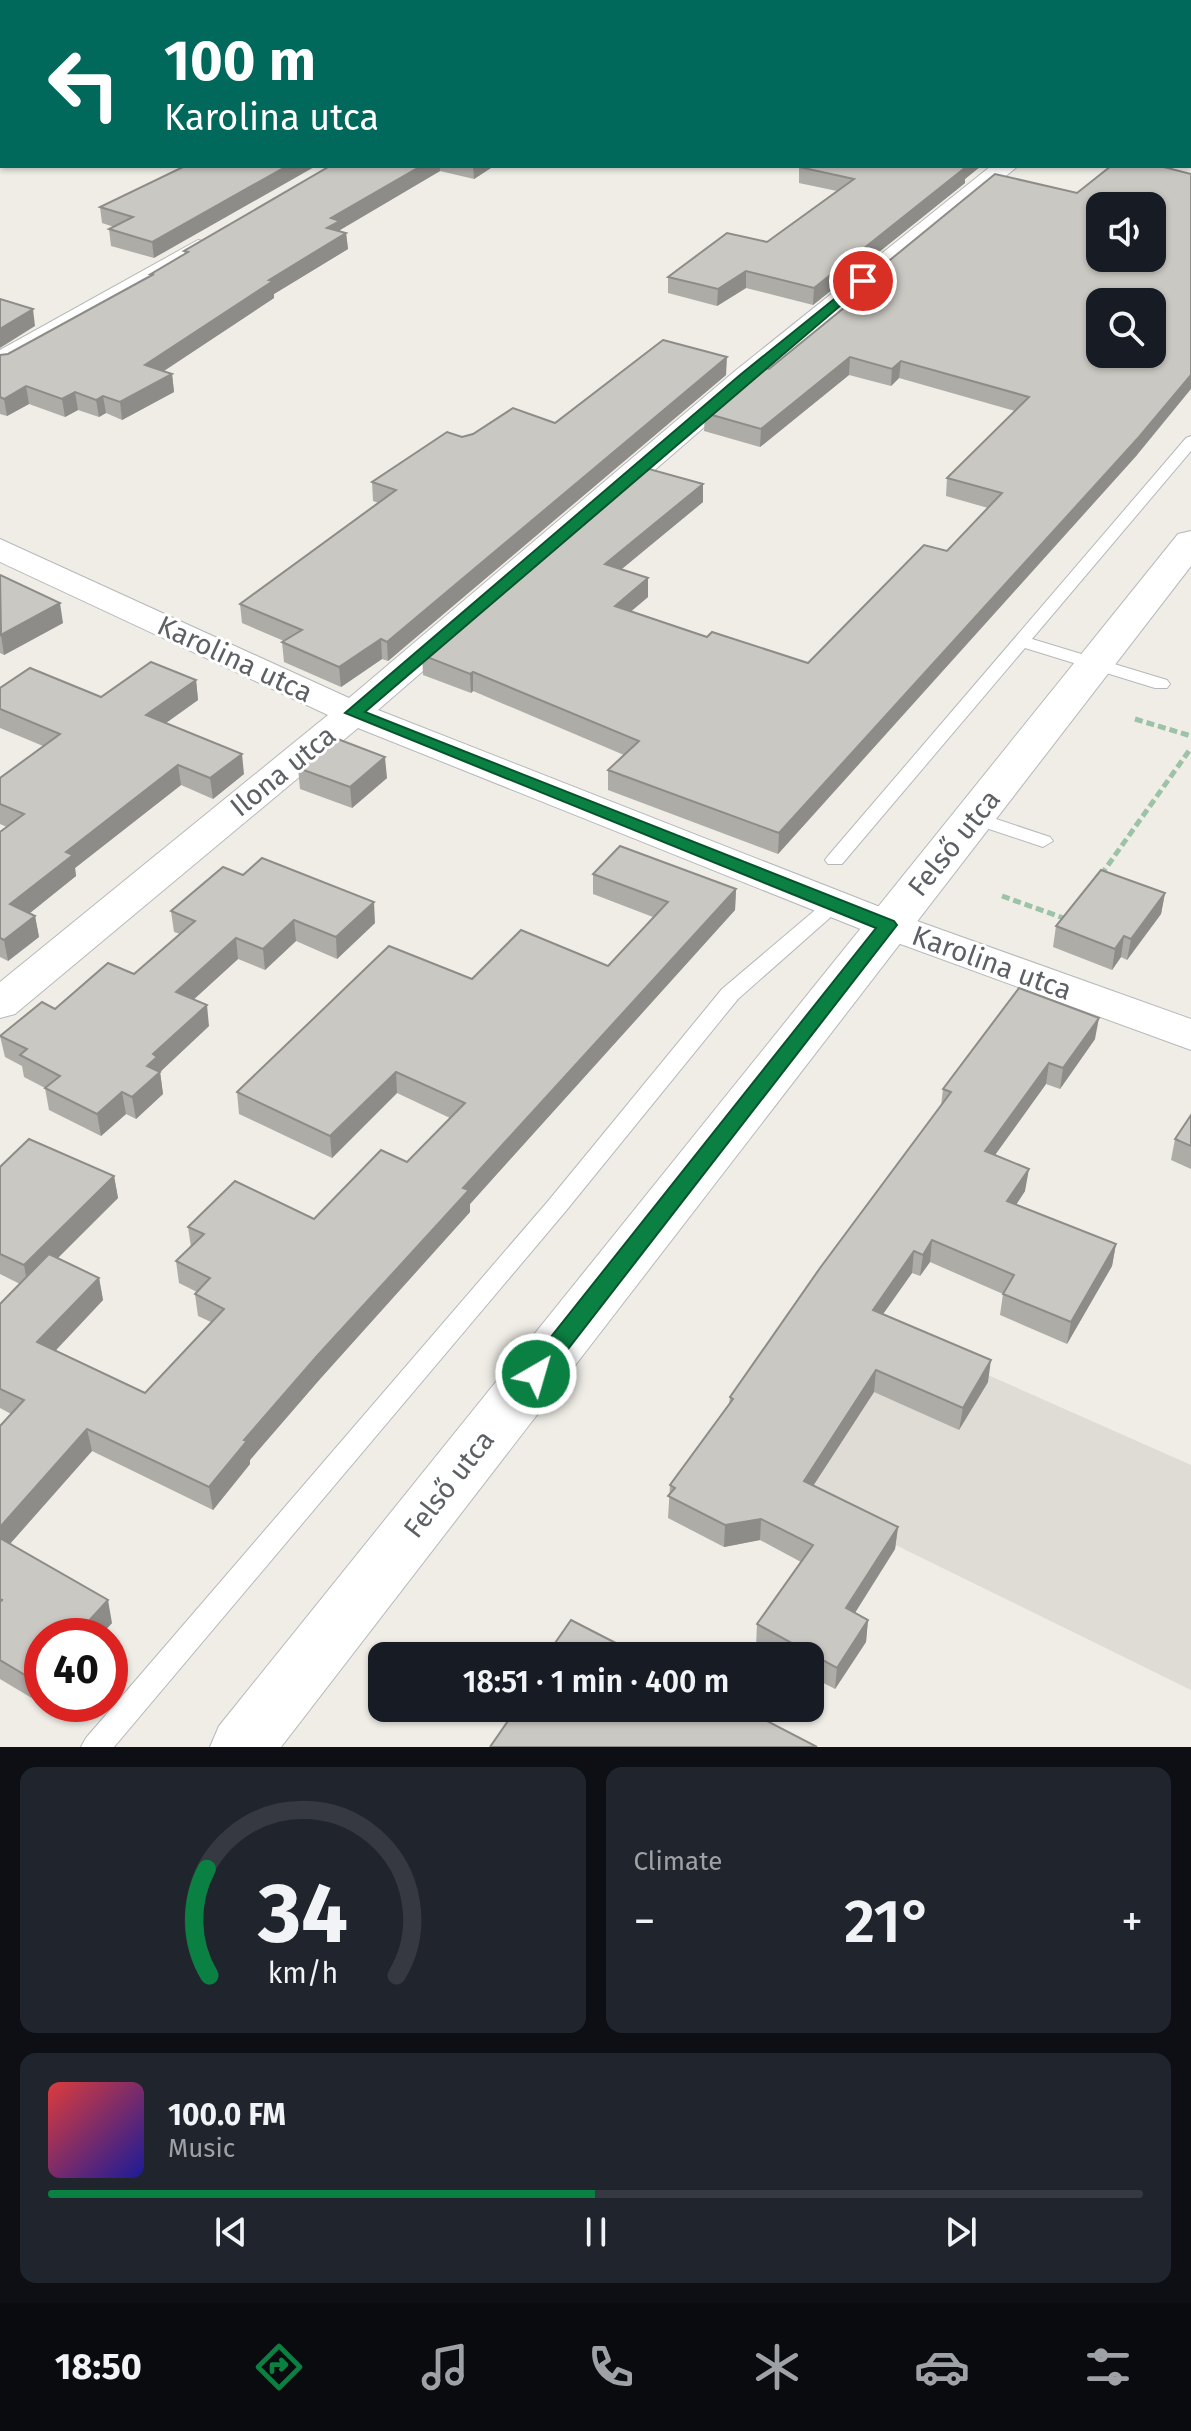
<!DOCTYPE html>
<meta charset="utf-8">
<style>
:root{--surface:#171b24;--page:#20242c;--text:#f1f3f6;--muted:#9ea1a6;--line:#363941;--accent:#0b8043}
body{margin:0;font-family:"Fira Sans",sans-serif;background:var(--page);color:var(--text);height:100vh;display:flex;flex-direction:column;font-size:30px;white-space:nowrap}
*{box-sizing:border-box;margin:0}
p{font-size:26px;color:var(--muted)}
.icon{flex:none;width:44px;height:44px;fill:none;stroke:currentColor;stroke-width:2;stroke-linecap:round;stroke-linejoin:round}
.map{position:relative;height:1747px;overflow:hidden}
.panel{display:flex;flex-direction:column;gap:20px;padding:20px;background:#0d0f14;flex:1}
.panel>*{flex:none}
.guide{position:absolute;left:0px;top:0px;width:1192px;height:168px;box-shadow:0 2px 6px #0004;background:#00695c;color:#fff;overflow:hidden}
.fabs{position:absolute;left:1086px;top:192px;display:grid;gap:16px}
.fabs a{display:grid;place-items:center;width:80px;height:80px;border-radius:16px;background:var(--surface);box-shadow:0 2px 6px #0004;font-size:40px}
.speed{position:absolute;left:24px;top:1618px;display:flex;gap:16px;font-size:40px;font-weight:700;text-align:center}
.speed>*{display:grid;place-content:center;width:104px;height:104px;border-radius:50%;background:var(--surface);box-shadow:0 2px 6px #0004;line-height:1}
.speed .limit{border:12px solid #d22;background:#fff;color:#111}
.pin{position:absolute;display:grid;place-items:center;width:68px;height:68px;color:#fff;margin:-34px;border:4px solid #fff;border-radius:50%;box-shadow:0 2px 8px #0007}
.me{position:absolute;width:88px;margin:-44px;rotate:38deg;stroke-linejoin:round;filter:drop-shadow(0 0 6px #0008)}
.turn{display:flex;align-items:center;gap:28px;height:168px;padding:0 32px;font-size:36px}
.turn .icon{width:104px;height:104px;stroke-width:2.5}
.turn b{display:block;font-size:56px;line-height:68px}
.big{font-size:60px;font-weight:600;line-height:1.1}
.panel .tile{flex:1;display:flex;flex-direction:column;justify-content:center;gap:12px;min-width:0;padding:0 28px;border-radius:16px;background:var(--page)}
.panel .dial{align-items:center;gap:0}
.dial svg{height:208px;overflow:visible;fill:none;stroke:var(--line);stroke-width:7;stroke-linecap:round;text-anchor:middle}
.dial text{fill:var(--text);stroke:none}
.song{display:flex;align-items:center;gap:24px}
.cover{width:96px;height:96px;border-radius:12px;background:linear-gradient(135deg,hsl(0 70% 55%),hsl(240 70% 35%))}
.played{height:8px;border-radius:4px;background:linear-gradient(90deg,var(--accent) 50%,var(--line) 50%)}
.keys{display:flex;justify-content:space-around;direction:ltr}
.heat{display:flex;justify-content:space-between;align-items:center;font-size:44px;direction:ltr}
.panel .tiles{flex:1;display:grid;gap:20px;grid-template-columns:1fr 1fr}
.tile:last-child{grid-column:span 2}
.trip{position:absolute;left:368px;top:1642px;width:456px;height:80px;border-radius:16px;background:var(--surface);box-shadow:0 2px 6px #0004;font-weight:600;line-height:80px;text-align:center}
.tab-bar{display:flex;height:128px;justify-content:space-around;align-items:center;background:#090b0e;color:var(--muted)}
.tab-bar .icon{width:56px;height:56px}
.tab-bar .selected{color:var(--accent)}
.tab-bar b{font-size:36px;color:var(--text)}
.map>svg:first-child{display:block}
.education{fill:#dedcd4}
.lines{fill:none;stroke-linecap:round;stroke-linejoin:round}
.service-casing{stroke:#b6b8bb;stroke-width:2}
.minor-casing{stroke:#b6b8bb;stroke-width:2}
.tertiary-casing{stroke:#b6b8bb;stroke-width:2}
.secondary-casing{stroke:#b4b8bc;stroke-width:2}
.path{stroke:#9cc2a7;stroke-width:5;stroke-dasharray:8 4;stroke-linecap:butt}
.service{fill:#fff;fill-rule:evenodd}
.minor{fill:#fff;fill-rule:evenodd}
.tertiary{fill:#fff;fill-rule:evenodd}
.secondary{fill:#fff;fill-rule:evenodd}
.wall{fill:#aeaca7}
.shaded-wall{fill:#8d8c88}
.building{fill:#cac8c2;stroke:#8d8c88;stroke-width:2;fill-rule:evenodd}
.route{fill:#0b8043;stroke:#07532c;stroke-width:2}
.labels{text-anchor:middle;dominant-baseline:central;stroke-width:6;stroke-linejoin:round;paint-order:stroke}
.street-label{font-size:28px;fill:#5d6165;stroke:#fff}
</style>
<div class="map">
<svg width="1191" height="1747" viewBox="0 0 1191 1747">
<rect width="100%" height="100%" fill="#efede6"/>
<polygon class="education" points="812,1297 1191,1465 1191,1690 704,1451"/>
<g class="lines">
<g class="service-casing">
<g id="service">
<polygon points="1191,436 1191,451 1032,639 1167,680 1170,684 1167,688 1155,688 1025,648 842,864 828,864 825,860 828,856 1186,438"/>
<polygon points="975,812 1050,837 1053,841 1043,847 968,822 965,818"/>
<polygon points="834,898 844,904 841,908 738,999 565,1212 114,1747 81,1747 86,1738 549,1200 722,989 827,900"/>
</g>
</g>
<g class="minor-casing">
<g id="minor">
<polygon points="599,0 625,0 627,2 601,2"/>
<rect x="0" y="112" width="2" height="14"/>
<polygon points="991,166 1018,166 755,383 378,710 903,916 1191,1019 1191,1050 873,934 358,728 15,1014 0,1018 0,982 328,715 0,562 0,539 349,698 735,371"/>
<polygon points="198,240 207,242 211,248 207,254 10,368 0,371 0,350"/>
</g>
</g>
<g class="tertiary-casing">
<polygon id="tertiary" points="1191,531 1191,566 281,1747 210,1747 219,1726 1178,534"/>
</g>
<g class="secondary-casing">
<polygon id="secondary" points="2,93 2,109 0,110 0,94"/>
</g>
<g class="path">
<polyline points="1135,719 1191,736"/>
<polyline points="1101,875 1191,748"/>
<polyline points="1002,896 1069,920"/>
</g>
<use href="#service" class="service"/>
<use href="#minor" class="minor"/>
<use href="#tertiary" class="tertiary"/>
<use href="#secondary" class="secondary"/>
</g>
<g class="wall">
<polygon points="0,0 2,2 2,59 0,58"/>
<polygon points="670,0 791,0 786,2 670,2"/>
<polygon points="1190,13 1191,14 1191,168 1181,166 1190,166"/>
<polygon points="185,166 154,258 111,246 109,229 114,227 102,223 100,207"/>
<polygon points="330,166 494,166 474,179 440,171 340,230 340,231 346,233 348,249 274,294 274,298 164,371 172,374 174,392 122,420 106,413 99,417 78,410 65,417 29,404 7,416 0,414 0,355 8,354 151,276 151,274 185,254 184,251"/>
<polygon points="801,166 981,166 965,179 965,183 813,305 746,288 717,306 668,293 668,277 767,242 837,191 799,183 799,167"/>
<polygon points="995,174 1137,455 778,854 608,790 608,770 624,755 473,691 471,693 423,675 422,655 703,484 703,502 621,569 648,578 648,597 631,611 707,637 808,663 947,551 988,508 946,496 947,478 1015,411 899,378 891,386 849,375 760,447 704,431 705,413 769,369 845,307 846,296"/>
<polygon points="726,375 388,661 382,659 341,687 284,662 282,642 284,641 242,623 240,604 379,503 373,501 372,482 462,437 555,423"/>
<polygon points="0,575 63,623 4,655 0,653"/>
<polygon points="196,680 198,700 166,723 244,774 213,799 181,785 75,868 76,876 29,913 35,916 39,937 8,961 0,957 0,832 7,827 0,824 0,778 43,746 0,728 0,688 101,697"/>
<polygon points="298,768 387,778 352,808 300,789"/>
<polygon points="593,874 736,889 735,910 470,1204 470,1212 320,1379 250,1460 250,1464 213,1510 92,1451 10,1544 112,1623 100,1636 42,1636 42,1701 40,1703 0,1679 0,1426 11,1414 0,1408 0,1304 20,1284 0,1274 0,1167 114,1176 118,1198 57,1258 99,1278 103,1300 55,1351 145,1393 211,1322 198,1316 195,1294 197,1292 179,1283 176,1261 191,1247 188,1227 314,1219 407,1162 450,1118 397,1093 332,1158 239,1114 237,1092 472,979 608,966 653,917 593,894"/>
<polygon points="1165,893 1161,914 1127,960 1121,957 1112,970 1053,947 1056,926"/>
<polygon points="171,911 375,923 337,959 296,941 265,970 238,959 194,999 209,1026 160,1072 163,1094 136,1119 126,1114 101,1136 49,1110 45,1088 24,1077 22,1066 5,1057 0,1036 55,1009 134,974 180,934 174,932"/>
<polygon points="1095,1039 1060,1089 1046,1084 995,1155 1025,1191 1016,1205 1116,1244 1112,1266 1067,1344 1000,1315 1003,1294 930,1262 920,1276 912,1273 883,1314 988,1382 959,1430 874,1392 813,1486 898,1527 895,1549 855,1613 868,1620 866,1642 835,1689 810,1676 810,1656 775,1656 756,1646 757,1624 801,1562 760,1540 724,1547 668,1518 670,1485 729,1404 730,1397 941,1106 943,1089"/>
<polygon points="1191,1115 1191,1169 1171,1160 1175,1139"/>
</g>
<g class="shaded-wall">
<polygon points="528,0 575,0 568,2 521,2"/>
<polygon points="755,0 791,0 786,2 755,2"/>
<polygon points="287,166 316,166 154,258 152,242"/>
<polygon points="421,166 440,166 440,171 340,230 341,237 346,233 348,249 274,294 274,298 147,382 145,365 269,280 331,218"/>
<polygon points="473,166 494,166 474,179"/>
<polygon points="963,166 981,166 965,179 965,183 813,305 814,288"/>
<polygon points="746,271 746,288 717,306 718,289"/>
<polygon points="33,309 35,326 0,348 0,329"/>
<polygon points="727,357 726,375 388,661 387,642"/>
<polygon points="850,357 849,375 760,447 761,429"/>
<polygon points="901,361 899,378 891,386 892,369"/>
<polygon points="172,374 174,392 122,420 120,402"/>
<polygon points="1191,375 1191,389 1137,455 778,854 779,833"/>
<polygon points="26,386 29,404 7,416 4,399"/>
<polygon points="75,392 78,410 65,417 62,399"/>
<polygon points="103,396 106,413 99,417 96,400"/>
<polygon points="703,484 703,502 605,583 605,564"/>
<polygon points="648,578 648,597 615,625 615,606"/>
<polygon points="60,603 63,623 4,655 1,635"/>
<polygon points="381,639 382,659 341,687 339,667"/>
<polygon points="473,672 473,691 471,693 470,674"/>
<polygon points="196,680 198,700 149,735 146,715"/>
<polygon points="242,754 244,774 213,799 210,778"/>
<polygon points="385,757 387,778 352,808 350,787"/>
<polygon points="178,765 181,785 75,868 76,876 14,926 10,904 66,852"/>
<polygon points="736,889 735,910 470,1204 470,1212 320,1379 250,1460 250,1464 213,1510 209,1487 244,1440 463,1188"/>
<polygon points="1165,893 1161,914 1127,960 1131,939"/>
<polygon points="374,902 375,923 337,959 336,937"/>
<polygon points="35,916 39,937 8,961 4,940"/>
<polygon points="294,920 296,941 265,970 263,949"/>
<polygon points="1124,936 1121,957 1112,970 1115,949"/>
<polygon points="236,938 238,959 179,1013 176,992"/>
<polygon points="207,1005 209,1026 160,1072 163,1094 136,1119 132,1097 153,1054"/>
<polygon points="1099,1018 1095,1039 1060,1089 1063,1068"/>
<polygon points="1049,1063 1046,1084 982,1173 985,1151"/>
<polygon points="396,1072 397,1093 332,1158 330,1136"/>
<polygon points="122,1092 126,1114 101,1136 97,1114"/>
<polygon points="1029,1169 1025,1191 1004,1223 1007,1201"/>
<polygon points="114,1176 118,1198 28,1288 24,1265"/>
<polygon points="932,1240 930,1262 920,1276 923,1255"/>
<polygon points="1116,1244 1112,1266 1067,1344 1071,1322"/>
<polygon points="914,1251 912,1273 871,1331 873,1310"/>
<polygon points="99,1278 103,1300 42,1365 37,1342"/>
<polygon points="991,1360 988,1382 959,1430 963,1408"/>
<polygon points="876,1370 874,1392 802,1503 804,1481"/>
<polygon points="87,1429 92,1451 0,1555 0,1527"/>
<polygon points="761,1519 760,1540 724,1547 725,1525"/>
<polygon points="898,1527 895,1549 844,1630 846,1608"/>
<polygon points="108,1600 112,1623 100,1636 75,1636"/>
<polygon points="868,1620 866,1642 835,1689 837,1668"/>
<polygon points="42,1673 42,1701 40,1703 35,1681"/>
</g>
<g class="building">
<polygon points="0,0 528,0 521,2 2,2 2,46 0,45"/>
<polygon points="684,0 770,0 779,2 689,2"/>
<polygon points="933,0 1189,0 1189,2 937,2 932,1"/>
<polygon points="1190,13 1191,14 1191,152 1190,152"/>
<polygon points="185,166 287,166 152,242 109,229 133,217 100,207"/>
<polygon points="330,166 421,166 331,218 340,221 327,228 346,233 269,280 273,281 145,365 172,374 120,402 103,396 96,400 75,392 62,399 26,386 4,399 0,397 0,355 8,354 154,274 151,274 188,252 184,251"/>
<polygon points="801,166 964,166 966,167 814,288 746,271 718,289 668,277 727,233 767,242 854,179 799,167"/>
<path d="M1111,166H1160L1191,174V375L1139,437L779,833L608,770L639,741L473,672L470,674L422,655L642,467L703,484L605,564L648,578L615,606L707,637L712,632L808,663L924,545L947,551L1002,493L947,478L1029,397L901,361L892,369L850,357L761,429L705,413L760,366L769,369L856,298L846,296L995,174L1077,193ZM1100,206H1152V258H1100ZM1100,302H1152V354H1100Z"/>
<polygon points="0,299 33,309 0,329"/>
<polygon points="663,340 727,357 387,642 381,639 339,667 282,642 302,630 240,604 396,490 372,482 447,432 462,437 473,434 513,408 555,423"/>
<polygon points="0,575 60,603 1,635"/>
<polygon points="151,662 196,680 146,715 242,754 210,778 178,765 66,852 73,855 10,904 35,916 4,940 0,938 0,832 24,814 0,804 0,778 60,734 0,709 0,688 30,668 101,697"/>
<polygon points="335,738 385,757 350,787 298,768"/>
<polygon points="620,846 736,889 463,1188 469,1190 317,1356 244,1440 247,1441 209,1487 87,1429 0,1527 0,1426 24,1400 0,1389 0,1304 49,1254 99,1278 37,1342 145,1393 224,1309 195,1294 210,1278 176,1261 204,1234 188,1227 235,1181 314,1219 381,1150 407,1162 465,1103 396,1072 330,1136 237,1092 389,946 472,979 521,930 608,966 668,902 593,874"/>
<polygon points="262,858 374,902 336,937 294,920 263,949 236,938 176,992 207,1005 153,1054 157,1057 147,1066 160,1072 132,1097 122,1092 97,1114 45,1088 60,1076 20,1055 27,1049 0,1036 42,1002 55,1009 108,963 134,974 195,921 171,911 223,867 243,875"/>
<polygon points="1101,870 1165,893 1131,939 1124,936 1115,949 1056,926"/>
<polygon points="1019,988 1099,1018 1063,1068 1049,1063 985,1151 1029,1169 1007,1201 1116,1244 1071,1322 1003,1294 1014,1275 932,1240 923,1255 914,1251 873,1310 991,1360 963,1408 876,1370 804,1481 898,1527 846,1608 868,1620 837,1668 757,1624 813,1545 761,1519 725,1525 668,1496 675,1488 670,1485 733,1399 730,1397 820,1268 951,1092 943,1089"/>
<polygon points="1191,1115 1191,1146 1175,1139"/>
<polygon points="29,1139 114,1176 24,1265 0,1254 0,1167"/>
<polygon points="0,1538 108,1600 75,1636 42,1636 42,1673 35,1681 0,1660 0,1602 2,1600 0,1599"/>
<polygon points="571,1620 641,1656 546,1656"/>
<polygon points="517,1708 742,1708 817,1747 490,1747"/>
</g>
<polygon class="route" points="859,279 869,281 365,712 894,921 897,925 544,1380 527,1380 524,1374 527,1367 876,928 345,713 740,375"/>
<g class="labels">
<g class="street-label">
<text transform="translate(235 659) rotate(25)">Karolina utca</text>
<text transform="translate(283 771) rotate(-39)">Ilona utca</text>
<text transform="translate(954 843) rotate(-51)">Felső utca</text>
<text transform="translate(992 963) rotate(20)">Karolina utca</text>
<text transform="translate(449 1484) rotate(-52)">Felső utca</text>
</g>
</g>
</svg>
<div class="fabs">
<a><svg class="icon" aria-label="sound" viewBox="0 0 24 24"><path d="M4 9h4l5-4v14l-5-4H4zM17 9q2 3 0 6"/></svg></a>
<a><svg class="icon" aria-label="search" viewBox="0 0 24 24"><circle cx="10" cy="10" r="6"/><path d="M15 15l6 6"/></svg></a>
</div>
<div class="speed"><div class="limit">40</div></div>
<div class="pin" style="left:863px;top:281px;background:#d93025"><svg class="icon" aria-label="arrive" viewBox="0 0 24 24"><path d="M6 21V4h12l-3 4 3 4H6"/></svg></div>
<svg class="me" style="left:536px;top:1374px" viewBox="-20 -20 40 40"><circle r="17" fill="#0b8043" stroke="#fff" stroke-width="3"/><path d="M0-11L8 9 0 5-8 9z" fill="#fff"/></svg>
<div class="trip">18:51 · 1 min · 400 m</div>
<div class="guide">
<div class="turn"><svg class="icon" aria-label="left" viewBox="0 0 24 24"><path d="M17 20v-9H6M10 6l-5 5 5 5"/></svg><div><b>100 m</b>Karolina utca</div></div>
</div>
</div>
<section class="panel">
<div class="tiles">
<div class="tile dial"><svg viewBox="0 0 100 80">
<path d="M14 69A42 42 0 1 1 86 69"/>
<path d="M14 69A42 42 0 0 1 13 28" stroke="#0b8043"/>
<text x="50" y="56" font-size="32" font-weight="700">34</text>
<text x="50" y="72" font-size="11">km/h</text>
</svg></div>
<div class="tile"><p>Climate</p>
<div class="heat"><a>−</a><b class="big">21°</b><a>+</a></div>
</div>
<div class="tile">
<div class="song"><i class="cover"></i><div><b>100.0 FM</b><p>Music</p></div></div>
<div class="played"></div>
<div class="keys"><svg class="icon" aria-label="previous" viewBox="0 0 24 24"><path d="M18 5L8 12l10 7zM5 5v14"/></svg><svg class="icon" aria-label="pause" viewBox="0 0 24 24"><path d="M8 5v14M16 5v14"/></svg><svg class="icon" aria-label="next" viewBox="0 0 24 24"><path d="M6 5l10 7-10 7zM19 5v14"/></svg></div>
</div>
</div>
</section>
<nav class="tab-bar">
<b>18:50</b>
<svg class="icon selected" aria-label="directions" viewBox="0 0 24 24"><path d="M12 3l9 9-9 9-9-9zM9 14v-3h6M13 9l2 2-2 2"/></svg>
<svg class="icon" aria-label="music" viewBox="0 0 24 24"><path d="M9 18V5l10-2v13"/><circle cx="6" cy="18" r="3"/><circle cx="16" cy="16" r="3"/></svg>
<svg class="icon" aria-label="phone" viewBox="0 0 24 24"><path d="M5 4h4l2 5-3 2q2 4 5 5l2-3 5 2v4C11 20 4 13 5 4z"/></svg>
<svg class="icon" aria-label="climate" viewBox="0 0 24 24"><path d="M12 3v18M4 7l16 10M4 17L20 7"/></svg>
<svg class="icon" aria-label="car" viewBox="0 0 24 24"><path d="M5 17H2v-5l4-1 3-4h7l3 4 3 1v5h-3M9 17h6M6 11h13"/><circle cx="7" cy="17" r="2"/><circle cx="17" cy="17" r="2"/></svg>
<svg class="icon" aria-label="filters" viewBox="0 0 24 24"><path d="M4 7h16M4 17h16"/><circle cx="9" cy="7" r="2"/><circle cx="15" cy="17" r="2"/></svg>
</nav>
